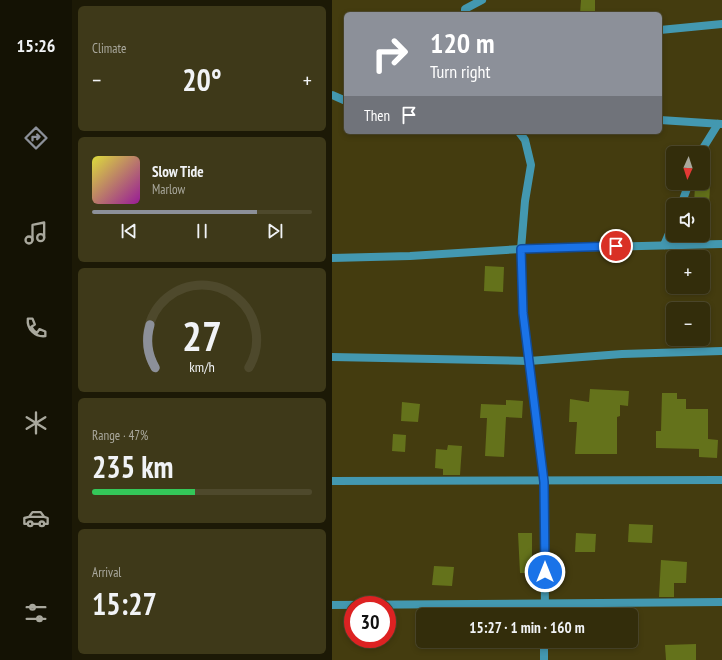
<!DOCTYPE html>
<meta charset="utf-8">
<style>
:root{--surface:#332d0b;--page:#3e3919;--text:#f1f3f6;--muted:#a9a89d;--line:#4e492c;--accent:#8c9099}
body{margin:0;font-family:"PT Sans Narrow",sans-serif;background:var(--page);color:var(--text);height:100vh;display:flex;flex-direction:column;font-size:15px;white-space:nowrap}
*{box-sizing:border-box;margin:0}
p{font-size:13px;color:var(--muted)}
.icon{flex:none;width:22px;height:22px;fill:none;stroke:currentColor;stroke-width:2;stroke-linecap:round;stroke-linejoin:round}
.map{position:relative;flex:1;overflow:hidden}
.panel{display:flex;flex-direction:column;gap:6px;padding:6px;background:#1c1906;width:260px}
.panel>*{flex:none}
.hud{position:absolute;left:12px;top:12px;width:318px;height:122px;border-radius:6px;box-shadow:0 2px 6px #0003,0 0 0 1px var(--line);background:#8c9099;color:#fff;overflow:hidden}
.needle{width:26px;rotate:183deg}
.fabs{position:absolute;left:334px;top:146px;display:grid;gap:8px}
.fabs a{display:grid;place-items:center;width:44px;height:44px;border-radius:6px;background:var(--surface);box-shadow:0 2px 6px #0003,0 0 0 1px var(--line);font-size:20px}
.speed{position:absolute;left:12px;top:596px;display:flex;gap:8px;font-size:20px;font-weight:700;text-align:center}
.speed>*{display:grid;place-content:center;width:52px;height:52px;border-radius:50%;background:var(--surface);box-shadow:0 2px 6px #0003,0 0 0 1px var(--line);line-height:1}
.speed .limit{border:6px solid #d22;background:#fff;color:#111}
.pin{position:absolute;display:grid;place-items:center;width:34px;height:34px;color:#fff;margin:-17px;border:2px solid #fff;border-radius:50%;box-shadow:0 1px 4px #0007}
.me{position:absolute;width:44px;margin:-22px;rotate:0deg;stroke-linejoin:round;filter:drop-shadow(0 0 3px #0008)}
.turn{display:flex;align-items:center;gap:14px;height:84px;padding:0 20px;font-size:18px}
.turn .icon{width:52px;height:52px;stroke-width:2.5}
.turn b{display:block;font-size:28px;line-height:34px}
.then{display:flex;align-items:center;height:38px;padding:0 20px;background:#0003;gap:8px;font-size:15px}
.big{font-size:30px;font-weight:800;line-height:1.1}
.panel .tile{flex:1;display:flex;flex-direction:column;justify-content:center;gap:6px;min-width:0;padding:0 14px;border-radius:6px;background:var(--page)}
.panel .dial{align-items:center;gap:0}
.dial svg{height:104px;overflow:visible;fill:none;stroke:var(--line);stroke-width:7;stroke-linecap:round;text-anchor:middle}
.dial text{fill:var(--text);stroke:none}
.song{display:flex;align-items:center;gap:12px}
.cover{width:48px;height:48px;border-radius:6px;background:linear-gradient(135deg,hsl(60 70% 55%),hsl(300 70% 35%))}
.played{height:4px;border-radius:2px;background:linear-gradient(90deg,var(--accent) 75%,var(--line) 75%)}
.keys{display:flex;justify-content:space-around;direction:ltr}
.heat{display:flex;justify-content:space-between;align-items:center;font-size:22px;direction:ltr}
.charge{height:6px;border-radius:3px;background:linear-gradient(90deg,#34c759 47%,var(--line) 0)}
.trip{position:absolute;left:84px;top:608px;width:222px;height:40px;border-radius:6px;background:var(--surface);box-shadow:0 2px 6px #0003,0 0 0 1px var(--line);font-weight:800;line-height:40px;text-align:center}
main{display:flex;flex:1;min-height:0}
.tab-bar{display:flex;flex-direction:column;width:72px;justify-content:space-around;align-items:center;background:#141204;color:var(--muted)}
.tab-bar .icon{width:28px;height:28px}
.tab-bar .selected{color:var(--accent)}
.tab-bar b{font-size:18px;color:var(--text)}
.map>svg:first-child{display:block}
.building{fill:#64721b}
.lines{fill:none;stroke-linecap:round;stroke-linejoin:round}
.minor{stroke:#4398b0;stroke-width:8}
.route-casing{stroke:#114b97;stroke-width:10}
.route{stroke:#1a73e8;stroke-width:7}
</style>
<main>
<nav class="tab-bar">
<b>15:26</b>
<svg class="icon selected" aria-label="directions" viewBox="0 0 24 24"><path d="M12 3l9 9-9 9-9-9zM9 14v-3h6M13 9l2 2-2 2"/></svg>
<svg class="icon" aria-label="music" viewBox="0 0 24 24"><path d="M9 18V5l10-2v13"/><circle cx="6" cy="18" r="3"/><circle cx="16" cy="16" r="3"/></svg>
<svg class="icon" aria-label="phone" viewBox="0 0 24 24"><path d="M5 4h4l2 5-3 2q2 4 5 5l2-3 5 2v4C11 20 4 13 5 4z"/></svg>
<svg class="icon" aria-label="climate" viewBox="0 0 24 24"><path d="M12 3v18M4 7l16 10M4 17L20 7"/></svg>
<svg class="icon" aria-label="car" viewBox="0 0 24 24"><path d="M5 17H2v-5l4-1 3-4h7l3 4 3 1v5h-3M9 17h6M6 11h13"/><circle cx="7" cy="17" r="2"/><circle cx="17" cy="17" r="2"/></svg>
<svg class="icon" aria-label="filters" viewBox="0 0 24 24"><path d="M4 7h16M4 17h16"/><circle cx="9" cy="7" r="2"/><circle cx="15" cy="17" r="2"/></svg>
</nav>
<section class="panel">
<div class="tile"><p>Climate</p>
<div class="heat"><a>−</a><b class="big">20°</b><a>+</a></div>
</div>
<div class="tile">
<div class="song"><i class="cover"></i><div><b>Slow Tide</b><p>Marlow</p></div></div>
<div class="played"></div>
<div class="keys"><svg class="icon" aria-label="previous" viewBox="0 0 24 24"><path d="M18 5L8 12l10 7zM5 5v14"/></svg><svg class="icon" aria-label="pause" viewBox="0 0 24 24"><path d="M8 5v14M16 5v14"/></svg><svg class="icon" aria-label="next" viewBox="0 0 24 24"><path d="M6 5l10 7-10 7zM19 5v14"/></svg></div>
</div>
<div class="tile dial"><svg viewBox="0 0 100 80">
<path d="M14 69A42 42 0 1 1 86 69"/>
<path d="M14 69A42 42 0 0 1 10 36" stroke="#8c9099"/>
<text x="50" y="56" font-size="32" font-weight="700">27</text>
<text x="50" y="72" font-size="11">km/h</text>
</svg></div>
<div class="tile"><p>Range · 47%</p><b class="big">235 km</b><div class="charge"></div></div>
<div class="tile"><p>Arrival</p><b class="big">15:27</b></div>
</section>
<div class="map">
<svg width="390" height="660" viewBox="0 0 390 660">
<rect width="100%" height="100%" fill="#443c0f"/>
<g class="building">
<polygon points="249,0 263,0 263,14 248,14"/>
<polygon points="363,185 378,186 377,206 362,205"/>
<polygon points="153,266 172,267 171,292 152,291"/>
<polygon points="258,389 297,391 296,406 288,405 288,416 285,417 285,454 243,454 245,422 237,422 238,399 257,402"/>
<polygon points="330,393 345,393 345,399 354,399 354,409 376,409 376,439 386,440 385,458 367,457 367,449 324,448 324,431 329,431"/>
<polygon points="174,400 191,401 190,418 174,417 172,457 153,456 155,418 148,418 149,404 174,405"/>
<polygon points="70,402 88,404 86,422 69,421"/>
<polygon points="61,434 74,435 73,452 60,451"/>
<polygon points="116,445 130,446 128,475 111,475 111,469 103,468 104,449 115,450"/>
<polygon points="297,524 321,525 320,543 296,542"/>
<polygon points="186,533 200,533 200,558 207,558 207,573 188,573"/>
<polygon points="244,533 264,534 263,552 243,552"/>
<polygon points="329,560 355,562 354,583 342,583 342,597 327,597"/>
<polygon points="102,566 122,567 120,586 100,585"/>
<polygon points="364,644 364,660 334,660 333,645"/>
</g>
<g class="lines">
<g class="minor">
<polyline points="133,14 133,9 150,0"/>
<polyline points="328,30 390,24"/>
<polyline points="0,95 14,101"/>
<polyline points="328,120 390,124"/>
<polyline points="187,132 193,140 199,165 193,201 189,249 191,313 212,482 213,615"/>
<polyline points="368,153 386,124"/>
<polyline points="349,205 357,183"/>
<polyline points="332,245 341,224"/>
<polyline points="0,258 78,256 189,249 390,244"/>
<polyline points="0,357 197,361 290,354 390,351"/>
<polyline points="0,481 390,480"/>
<polyline points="0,605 390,602"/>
<polyline points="212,660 212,641"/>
</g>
</g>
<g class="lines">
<g class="route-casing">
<polyline id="route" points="213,572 212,482 191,313 189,249 284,246"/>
</g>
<use href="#route" class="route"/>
</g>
</svg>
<div class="fabs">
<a><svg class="needle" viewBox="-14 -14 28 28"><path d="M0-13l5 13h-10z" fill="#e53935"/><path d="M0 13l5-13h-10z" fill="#a9a89d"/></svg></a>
<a><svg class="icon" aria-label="sound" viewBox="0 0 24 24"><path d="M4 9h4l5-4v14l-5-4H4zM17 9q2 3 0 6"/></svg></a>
<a>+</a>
<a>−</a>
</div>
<div class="speed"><div class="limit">30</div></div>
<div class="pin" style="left:284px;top:246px;background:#d93025"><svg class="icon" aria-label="arrive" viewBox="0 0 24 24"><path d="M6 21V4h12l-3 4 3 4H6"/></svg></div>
<svg class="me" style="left:213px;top:572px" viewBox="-20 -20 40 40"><circle r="17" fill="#1a73e8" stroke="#fff" stroke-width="3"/><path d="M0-11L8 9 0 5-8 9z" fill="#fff"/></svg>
<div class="trip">15:27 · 1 min · 160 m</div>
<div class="hud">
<div class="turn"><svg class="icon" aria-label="right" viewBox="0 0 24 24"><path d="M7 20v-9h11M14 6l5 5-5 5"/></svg><div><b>120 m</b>Turn right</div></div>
<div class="then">Then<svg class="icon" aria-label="arrive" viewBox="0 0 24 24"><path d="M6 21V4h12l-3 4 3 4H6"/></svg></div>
</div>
</div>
</main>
